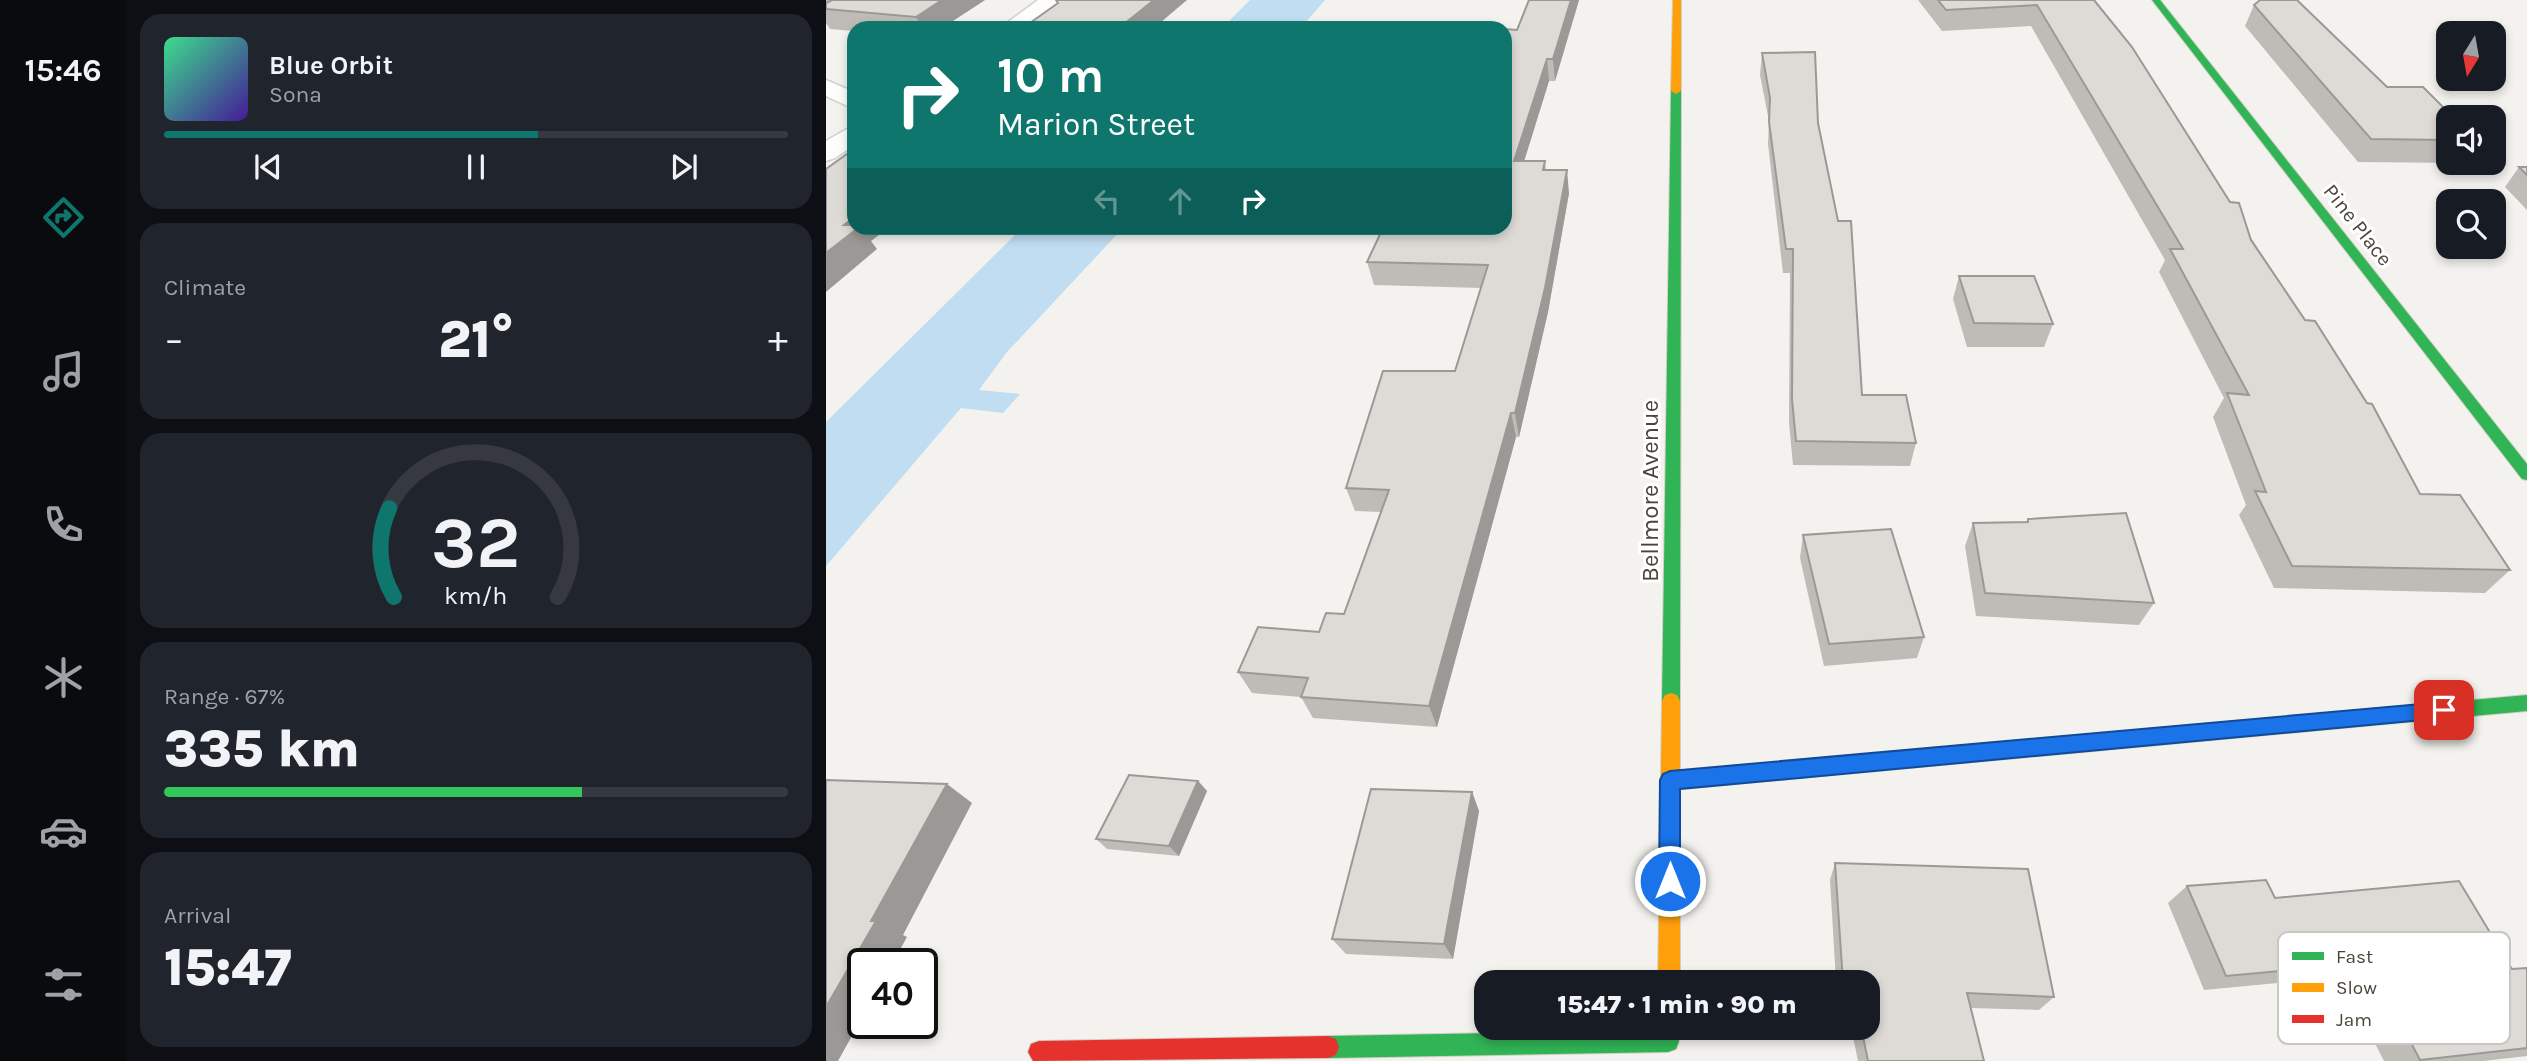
<!DOCTYPE html>
<meta charset="utf-8">
<style>
:root{--surface:#171b24;--page:#20242c;--text:#f1f3f6;--muted:#9ea1a6;--line:#363941;--accent:#0f766e}
body{margin:0;font-family:Karla,sans-serif;background:var(--page);color:var(--text);height:100vh;display:flex;flex-direction:column;font-size:26px;white-space:nowrap}
*{box-sizing:border-box;margin:0}
p{font-size:23px;color:var(--muted)}
.icon{flex:none;width:38px;height:38px;fill:none;stroke:currentColor;stroke-width:2;stroke-linecap:round;stroke-linejoin:round}
.map{position:relative;flex:1;overflow:hidden}
.details{display:flex;flex-direction:column;gap:14px;padding:14px;background:#0d0f14;width:700px}
.details>*{flex:none}
.banner{position:absolute;left:21px;top:21px;width:665px;height:214px;border-radius:21px;box-shadow:0 4px 10px #0003;background:#0f766e;color:#fff;overflow:hidden}
.needle{width:46px;rotate:191deg}
.buttons{position:absolute;left:1610px;top:21px;display:grid;gap:14px}
.buttons a{display:grid;place-items:center;width:70px;height:70px;border-radius:14px;background:var(--surface);box-shadow:0 4px 10px #0003;font-size:35px}
.speed{position:absolute;left:21px;top:948px;display:flex;gap:14px;font-size:35px;font-weight:700;text-align:center}
.speed>*{display:grid;place-content:center;width:91px;height:91px;border-radius:50%;background:var(--surface);box-shadow:0 4px 10px #0003;line-height:1}
.speed .limit{border:4px solid #111;border-radius:10px;background:#fff;color:#111}
.pin{position:absolute;display:grid;place-items:center;width:60px;height:60px;color:#fff;margin:-30px;border-radius:14px;box-shadow:0 4px 10px #0006}
.me{position:absolute;width:77px;margin:-38px;rotate:0deg;stroke-linejoin:round;filter:drop-shadow(0 0 5px #0008)}
.turn{display:flex;align-items:center;gap:24px;height:147px;padding:0 35px;font-size:32px}
.turn .icon{width:91px;height:91px;stroke-width:2.5}
.turn b{display:block;font-size:49px;line-height:60px}
.lanes{display:flex;align-items:center;height:66px;padding:0 35px;background:#0003;justify-content:center;gap:35px;direction:ltr}
.lanes .off{opacity:.35}
.big{font-size:52px;font-weight:800;line-height:1.1}
.details .tile{flex:1;display:flex;flex-direction:column;justify-content:center;gap:10px;min-width:0;padding:0 24px;border-radius:21px;background:var(--page)}
.details .dial{align-items:center;gap:0}
.dial svg{height:182px;overflow:visible;fill:none;stroke:var(--line);stroke-width:7;stroke-linecap:round;text-anchor:middle}
.dial text{fill:var(--text);stroke:none}
.song{display:flex;align-items:center;gap:21px}
.cover{width:84px;height:84px;border-radius:10px;background:linear-gradient(135deg,hsl(150 70% 55%),hsl(260 70% 35%))}
.played{height:7px;border-radius:4px;background:linear-gradient(90deg,var(--accent) 60%,var(--line) 60%)}
.keys{display:flex;justify-content:space-around;direction:ltr}
.heat{display:flex;justify-content:space-between;align-items:center;font-size:38px;direction:ltr}
.charge{height:10px;border-radius:5px;background:linear-gradient(90deg,#34c759 67%,var(--line) 0)}
.trip{position:absolute;left:648px;top:970px;width:406px;height:70px;border-radius:21px;background:var(--surface);box-shadow:0 4px 10px #0003;font-weight:800;line-height:70px;text-align:center}
main{display:flex;flex:1;min-height:0}
.tabs{display:flex;flex-direction:column;width:126px;justify-content:space-around;align-items:center;background:#090b0e;color:var(--muted)}
.tabs .icon{width:49px;height:49px}
.tabs .selected{color:var(--accent)}
.tabs b{font-size:32px;color:var(--text)}
.map>svg:first-child{display:block}
.water{fill:#c0ddf1}
.lines{fill:none;stroke-linecap:round;stroke-linejoin:round}
.street-casing{stroke:#d2d0cb;stroke-width:3}
.fast-casing{stroke:#d3cfc5;stroke-width:2}
.slow-casing{stroke:#d3cfc5;stroke-width:2}
.jam-casing{stroke:#d3cfc5;stroke-width:2}
.street{fill:#fdfdfc;fill-rule:evenodd}
.fast{fill:#30b455;fill-rule:evenodd}
.slow{fill:#ff9f0a;fill-rule:evenodd}
.jam{fill:#e5322d;fill-rule:evenodd}
.wall{fill:#bfbcb8}
.shaded-wall{fill:#9b9996}
.building{fill:#dedbd6;stroke:#9b9996;stroke-width:2}
.route{fill:#1a73e8;stroke:#114b97;stroke-width:2}
.labels{text-anchor:middle;dominant-baseline:central;stroke-width:6;stroke-linejoin:round;paint-order:stroke}
.far-street-label{font-size:21px;fill:#4b4439;stroke:#fff}
.street-label{font-size:24px;fill:#4b4439;stroke:#fff}
.key{fill:#fff;stroke:#c9c7c4;stroke-width:2}
.key-label{font-size:19px;fill:#4b4439}
</style>
<main>
<nav class="tabs">
<b>15:46</b>
<svg class="icon selected" aria-label="directions" viewBox="0 0 24 24"><path d="M12 3l9 9-9 9-9-9zM9 14v-3h6M13 9l2 2-2 2"/></svg>
<svg class="icon" aria-label="music" viewBox="0 0 24 24"><path d="M9 18V5l10-2v13"/><circle cx="6" cy="18" r="3"/><circle cx="16" cy="16" r="3"/></svg>
<svg class="icon" aria-label="phone" viewBox="0 0 24 24"><path d="M5 4h4l2 5-3 2q2 4 5 5l2-3 5 2v4C11 20 4 13 5 4z"/></svg>
<svg class="icon" aria-label="climate" viewBox="0 0 24 24"><path d="M12 3v18M4 7l16 10M4 17L20 7"/></svg>
<svg class="icon" aria-label="car" viewBox="0 0 24 24"><path d="M5 17H2v-5l4-1 3-4h7l3 4 3 1v5h-3M9 17h6M6 11h13"/><circle cx="7" cy="17" r="2"/><circle cx="17" cy="17" r="2"/></svg>
<svg class="icon" aria-label="filters" viewBox="0 0 24 24"><path d="M4 7h16M4 17h16"/><circle cx="9" cy="7" r="2"/><circle cx="15" cy="17" r="2"/></svg>
</nav>
<section class="details">
<div class="tile">
<div class="song"><i class="cover"></i><div><b>Blue Orbit</b><p>Sona</p></div></div>
<div class="played"></div>
<div class="keys"><svg class="icon" aria-label="previous" viewBox="0 0 24 24"><path d="M18 5L8 12l10 7zM5 5v14"/></svg><svg class="icon" aria-label="pause" viewBox="0 0 24 24"><path d="M8 5v14M16 5v14"/></svg><svg class="icon" aria-label="next" viewBox="0 0 24 24"><path d="M6 5l10 7-10 7zM19 5v14"/></svg></div>
</div>
<div class="tile"><p>Climate</p>
<div class="heat"><a>−</a><b class="big">21°</b><a>+</a></div>
</div>
<div class="tile dial"><svg viewBox="0 0 100 80">
<path d="M14 69A42 42 0 1 1 86 69"/>
<path d="M14 69A42 42 0 0 1 12 30" stroke="#0f766e"/>
<text x="50" y="56" font-size="32" font-weight="700">32</text>
<text x="50" y="72" font-size="11">km/h</text>
</svg></div>
<div class="tile"><p>Range · 67%</p><b class="big">335 km</b><div class="charge"></div></div>
<div class="tile"><p>Arrival</p><b class="big">15:47</b></div>
</section>
<div class="map">
<svg width="1701" height="1061" viewBox="0 0 1701 1061">
<rect width="100%" height="100%" fill="#f4f2ee"/>
<g class="water">
<polygon points="424,0 499,0 478,24 516,26 396,28"/>
<polygon points="196,228 297,228 181,352 153,390 194,394 177,413 135,408 0,566 0,422"/>
</g>
<g class="lines">
<g class="street-casing">
<g id="street">
<polygon points="212,0 236,0 199,28 174,28"/>
<polygon points="0,80 28,92 28,109 0,96"/>
<polygon points="28,125 28,145 9,158 0,161 0,141"/>
</g>
</g>
<g class="fast-casing">
<g id="fast">
<polygon points="1326,0 1334,0 1701,464 1701,480 1696,479"/>
<polygon points="850,88 855,91 854,701 851,707 845,709 839,707 836,701 845,91"/>
<polygon points="1701,695 1701,711 844,790 837,787 834,781 837,775 844,772"/>
<polygon points="842,1030 850,1033 853,1041 850,1049 842,1052 502,1058 494,1055 491,1047 494,1039 502,1036"/>
</g>
</g>
<g class="slow-casing">
<g id="slow">
<polygon points="847,0 855,0 855,91 850,94 845,91"/>
<polygon points="845,693 851,695 854,701 854,982 832,982 836,701 839,695"/>
</g>
</g>
<g class="jam-casing">
<polygon id="jam" points="502,1036 510,1039 513,1047 510,1055 502,1058 207,1061 202,1052 205,1044 213,1041"/>
</g>
<use href="#street" class="street"/>
<use href="#fast" class="fast"/>
<use href="#slow" class="slow"/>
<use href="#jam" class="jam"/>
</g>
<g class="wall">
<polygon points="0,0 159,0 116,28 28,28 28,31 4,29 0,23"/>
<polygon points="703,0 753,0 729,81 723,81 698,161 719,161 720,170 743,193 722,312 693,437 690,437 611,727 487,718 475,697 426,693 412,672 493,632 518,614 555,512 529,511 520,488 629,371 655,288 548,285 541,262 691,30"/>
<polygon points="1092,0 1268,0 1594,494 1684,570 1659,593 1448,588 1413,515 1420,505 1387,417 1398,398 1333,272 1339,260 1205,26 1116,31"/>
<polygon points="1428,5 1561,87 1622,117 1622,163 1636,163 1532,162 1419,26"/>
<polygon points="936,53 992,123 1036,395 1090,443 1084,466 967,465 963,423 964,273 957,273 942,144 943,121 934,75"/>
<polygon points="1693,167 1701,167 1701,210 1679,187"/>
<polygon points="1133,276 1227,324 1218,347 1141,347 1127,299"/>
<polygon points="1202,519 1328,603 1313,625 1150,616 1139,546 1147,523 1200,522"/>
<polygon points="977,535 1098,637 1091,658 998,666 974,558"/>
<polygon points="372,781 381,791 353,856 281,849 270,839"/>
<polygon points="646,792 653,811 627,959 520,954 506,939"/>
<polygon points="1009,863 1228,997 1213,1010 1144,1008 1158,1061 1032,1061 1025,1027 1041,1027 1041,982 1010,982 1004,880"/>
<polygon points="1361,886 1449,898 1686,969 1701,968 1701,1056 1657,1061 1558,1061 1515,977 1378,990 1342,903"/>
</g>
<g class="shaded-wall">
<polygon points="116,0 159,0 116,28 96,28 90,17"/>
<polygon points="328,0 361,0 328,28 293,28"/>
<polygon points="745,0 753,0 729,81 727,59"/>
<polygon points="721,59 723,81 691,184 688,161"/>
<polygon points="741,170 743,193 722,312 693,437 689,413"/>
<polygon points="28,217 28,228 62,228 45,241 51,249 0,292 0,253 18,225"/>
<polygon points="685,413 690,437 611,727 603,706"/>
<polygon points="372,781 381,791 353,856 343,846"/>
<polygon points="121,784 146,803 77,935 81,937 66,964 37,964 37,1016 12,1061 0,1061 0,1007 45,921"/>
<polygon points="646,792 653,811 627,959 618,944"/>
</g>
<g class="building">
<polygon points="6,0 116,0 90,17 0,9 0,3"/>
<polygon points="230,0 328,0 293,28 197,28 232,3"/>
<polygon points="703,0 745,0 727,59 721,59 688,161 719,161 717,170 741,170 719,288 689,413 685,413 603,706 475,697 482,678 412,672 432,627 493,632 500,613 518,614 563,490 520,488 557,371 629,371 662,265 541,262 557,228 679,228 679,29 691,30"/>
<polygon points="1112,0 1268,0 1306,47 1404,202 1413,203 1425,240 1479,320 1489,321 1541,403 1546,404 1594,494 1634,495 1684,570 1466,566 1429,491 1440,492 1401,393 1423,395 1344,249 1357,249 1211,5 1120,10"/>
<polygon points="1434,0 1471,0 1561,87 1597,87 1627,117 1622,117 1622,140 1545,139 1428,5"/>
<polygon points="989,52 992,123 1012,221 1025,221 1036,395 1080,395 1090,443 970,441 966,399 967,249 960,249 943,122 944,98 936,53"/>
<polygon points="28,149 28,217 18,225 28,225 28,228 32,228 0,253 0,169"/>
<polygon points="1693,167 1701,167 1701,175"/>
<polygon points="1133,276 1208,276 1227,324 1148,323"/>
<polygon points="1300,513 1328,603 1159,593 1147,523 1202,522 1202,519"/>
<polygon points="1065,529 1098,637 1003,644 977,535"/>
<polygon points="303,775 372,781 343,846 270,839"/>
<polygon points="0,780 121,784 45,921 50,921 0,1007"/>
<polygon points="545,789 646,792 618,944 506,939"/>
<polygon points="1009,863 1202,869 1228,997 1141,993 1158,1061 1042,1061 1035,1027 1041,1027 1041,982 1017,982"/>
<polygon points="1440,880 1449,898 1633,881 1686,969 1701,968 1701,1048 1594,1060 1543,963 1400,976 1361,886"/>
</g>
<polygon class="route" points="1618,702 1625,704 1627,710 1625,716 1618,718 854,789 854,881 851,888 844,892 836,888 833,881 834,780 837,774 844,771"/>
<g class="labels">
<g class="far-street-label">
<text transform="translate(1532 225) rotate(52)">Pine Place</text>
</g>
<g class="street-label">
<text transform="translate(824 491) rotate(-90)">Bellmore Avenue</text>
</g>
</g>
<rect x="1452" y="932" width="232" height="112" rx="10" class="key"/>
<rect x="1466" y="952" width="32" height="8" fill="#30b455"/>
<rect x="1466" y="983" width="32" height="9" fill="#ff9f0a"/>
<rect x="1466" y="1015" width="32" height="8" fill="#e5322d"/>
<g class="key-label">
<text x="1510" y="963">Fast</text>
<text x="1510" y="994">Slow</text>
<text x="1510" y="1026">Jam</text>
</g>
</svg>
<div class="buttons">
<a><svg class="needle" viewBox="-14 -14 28 28"><path d="M0-13l5 13h-10z" fill="#e53935"/><path d="M0 13l5-13h-10z" fill="#9ea1a6"/></svg></a>
<a><svg class="icon" aria-label="sound" viewBox="0 0 24 24"><path d="M4 9h4l5-4v14l-5-4H4zM17 9q2 3 0 6"/></svg></a>
<a><svg class="icon" aria-label="search" viewBox="0 0 24 24"><circle cx="10" cy="10" r="6"/><path d="M15 15l6 6"/></svg></a>
</div>
<div class="speed"><div class="limit">40</div></div>
<div class="pin" style="left:1618px;top:710px;background:#d93025"><svg class="icon" aria-label="arrive" viewBox="0 0 24 24"><path d="M6 21V4h12l-3 4 3 4H6"/></svg></div>
<svg class="me" style="left:844px;top:881px" viewBox="-20 -20 40 40"><circle r="17" fill="#1a73e8" stroke="#fff" stroke-width="3"/><path d="M0-11L8 9 0 5-8 9z" fill="#fff"/></svg>
<div class="trip">15:47 · 1 min · 90 m</div>
<div class="banner">
<div class="turn"><svg class="icon" aria-label="right" viewBox="0 0 24 24"><path d="M7 20v-9h11M14 6l5 5-5 5"/></svg><div><b>10 m</b>Marion Street</div></div>
<div class="lanes"><svg class="icon off" aria-label="left" viewBox="0 0 24 24"><path d="M17 20v-9H6M10 6l-5 5 5 5"/></svg><svg class="icon off" aria-label="ahead" viewBox="0 0 24 24"><path d="M12 20V5M6 11l6-6 6 6"/></svg><svg class="icon" aria-label="right" viewBox="0 0 24 24"><path d="M7 20v-9h11M14 6l5 5-5 5"/></svg></div>
</div>
</div>
</main>
